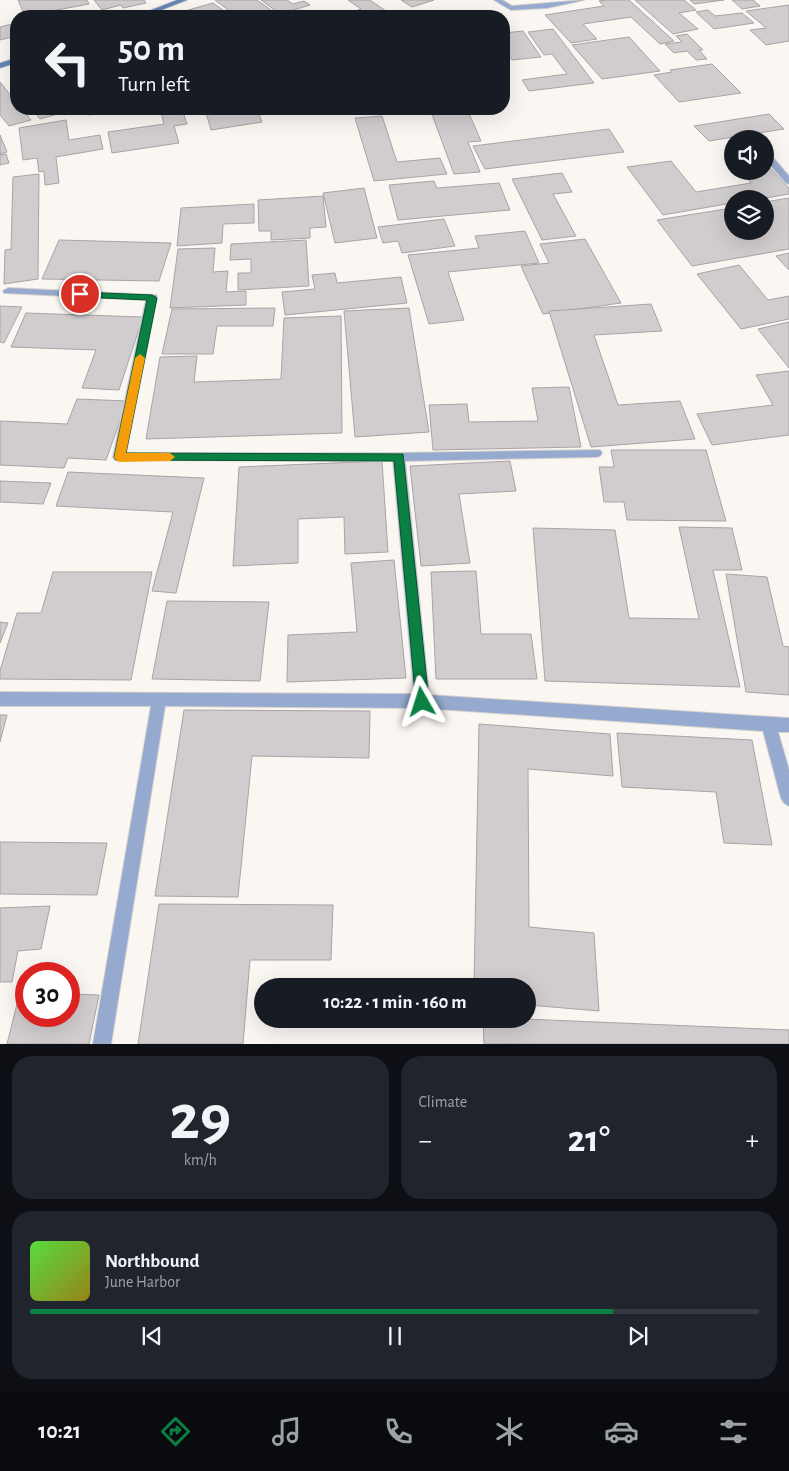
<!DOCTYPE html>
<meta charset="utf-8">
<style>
:root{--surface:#171b24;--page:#20242c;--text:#f1f3f6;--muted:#9ea1a6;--line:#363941;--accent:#0b8043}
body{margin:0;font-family:"Alegreya Sans",sans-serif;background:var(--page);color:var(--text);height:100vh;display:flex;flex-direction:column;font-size:19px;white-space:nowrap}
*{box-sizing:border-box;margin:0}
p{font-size:16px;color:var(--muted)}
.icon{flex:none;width:28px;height:28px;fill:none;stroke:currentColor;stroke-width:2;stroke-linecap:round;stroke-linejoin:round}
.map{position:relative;height:1044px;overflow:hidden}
.drawer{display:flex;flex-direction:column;gap:12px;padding:12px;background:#0d0f14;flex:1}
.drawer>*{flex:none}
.guide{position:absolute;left:10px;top:10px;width:500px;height:105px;border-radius:20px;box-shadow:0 5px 20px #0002;background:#171b24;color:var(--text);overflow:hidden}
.buttons{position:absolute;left:724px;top:130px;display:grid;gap:10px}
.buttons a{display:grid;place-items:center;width:50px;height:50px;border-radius:50%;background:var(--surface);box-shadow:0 5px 20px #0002;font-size:25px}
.speed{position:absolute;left:15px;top:962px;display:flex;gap:10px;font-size:25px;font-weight:700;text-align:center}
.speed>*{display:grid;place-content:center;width:65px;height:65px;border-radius:50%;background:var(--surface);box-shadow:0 5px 20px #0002;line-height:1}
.speed .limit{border:8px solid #d22;background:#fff;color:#111}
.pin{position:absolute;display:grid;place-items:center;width:42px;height:42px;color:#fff;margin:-21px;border:2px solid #fff;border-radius:50%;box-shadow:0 1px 5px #0007}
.me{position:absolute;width:55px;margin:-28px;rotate:354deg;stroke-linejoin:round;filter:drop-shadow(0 0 4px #0008)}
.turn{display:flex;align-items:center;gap:18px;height:105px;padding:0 25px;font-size:22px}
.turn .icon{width:65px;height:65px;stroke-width:2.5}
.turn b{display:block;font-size:35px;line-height:42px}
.big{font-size:38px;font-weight:600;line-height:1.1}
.drawer .widget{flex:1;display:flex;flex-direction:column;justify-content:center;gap:8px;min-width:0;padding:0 18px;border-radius:20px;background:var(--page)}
.drawer .dial{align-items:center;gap:0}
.dial b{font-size:65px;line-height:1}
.song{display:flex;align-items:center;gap:15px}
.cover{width:60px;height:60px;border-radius:8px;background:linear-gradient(135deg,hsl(110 70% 55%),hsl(50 70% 35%))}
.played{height:5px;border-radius:2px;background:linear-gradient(90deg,var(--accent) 80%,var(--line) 80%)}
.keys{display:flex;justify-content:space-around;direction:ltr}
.heat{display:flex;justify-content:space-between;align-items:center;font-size:28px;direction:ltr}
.drawer .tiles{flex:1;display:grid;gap:12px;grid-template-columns:1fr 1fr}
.widget:last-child{grid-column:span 2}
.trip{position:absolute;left:254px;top:978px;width:282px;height:50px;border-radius:25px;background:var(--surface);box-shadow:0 5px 20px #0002;font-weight:600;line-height:50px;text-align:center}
.tabs{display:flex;height:80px;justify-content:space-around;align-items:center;background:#090b0e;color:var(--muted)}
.tabs .icon{width:35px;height:35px}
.tabs .selected{color:var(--accent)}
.tabs b{font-size:22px;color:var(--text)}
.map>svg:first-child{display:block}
.building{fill:#d1ccce;stroke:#a8a4a6}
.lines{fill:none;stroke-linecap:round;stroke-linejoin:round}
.street-casing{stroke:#d6d2cf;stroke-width:2}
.secondary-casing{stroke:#d6d2cf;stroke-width:2}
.street{fill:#95aace;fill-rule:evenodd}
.secondary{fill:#6684b8;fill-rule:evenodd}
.route{fill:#0b8043;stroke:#07532c}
.slow{fill:#f59e0b}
</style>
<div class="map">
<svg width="789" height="1044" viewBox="0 0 789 1044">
<rect width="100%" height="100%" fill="#faf6f2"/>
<g class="building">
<polygon points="18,0 87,0 89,4 25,16"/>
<polygon points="94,0 144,0 146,3 123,8 121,5 102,10"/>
<polygon points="215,0 257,0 279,16 256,16 251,13 236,16"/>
<polygon points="261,0 287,0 293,4 304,1 310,5 280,14"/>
<polygon points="348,0 370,0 393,16 354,16 349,13 361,9"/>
<polygon points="401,0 434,0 412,7"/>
<polygon points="606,0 629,0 674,41 660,44 631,17 583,24 597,39 571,43 545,15 604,6 599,1"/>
<polygon points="635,0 684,0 696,10 679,13 698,29 673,34"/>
<polygon points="690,0 724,0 694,4"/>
<polygon points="732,0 753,0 760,6 742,9"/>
<polygon points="213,3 231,16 182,16 178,13"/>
<polygon points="789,5 789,41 766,45 750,30 766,28 746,11"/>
<polygon points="301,10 305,12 299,14 302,16 288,16 285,14"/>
<polygon points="708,10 715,16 742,13 754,23 714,29 696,12"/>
<polygon points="16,23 16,36 0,40 0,27"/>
<polygon points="553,29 594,83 529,91 522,80 567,74 552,54 544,55 528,32"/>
<polygon points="523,31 541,57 512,60 504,48 504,33"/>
<polygon points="687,34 703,50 699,50 707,59 696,60 687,51 674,53 665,44 682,42 676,36"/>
<polygon points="629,37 660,71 602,79 572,45"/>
<polygon points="712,64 741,93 679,102 654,75 672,72 670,70"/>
<polygon points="0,82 16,102 16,109 22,109 31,120 9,126 0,115"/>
<polygon points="32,109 75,109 40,119"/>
<polygon points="87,109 125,109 89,115"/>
<polygon points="160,109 182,109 187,124 174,126 179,143 112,153 108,132 164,124"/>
<polygon points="205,109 257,109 262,122 211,130"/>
<polygon points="430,109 467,109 481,141 468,142 480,172 454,174"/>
<polygon points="769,114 784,129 709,141 694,126"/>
<polygon points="382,116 397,162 440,158 447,174 374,181 355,118"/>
<polygon points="66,120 69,140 100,135 103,149 56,157 59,183 45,185 44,171 39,172 37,158 23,160 19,128"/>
<polygon points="609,129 624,152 485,169 473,146"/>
<polygon points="0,135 7,152 0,154"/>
<polygon points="6,154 9,163 0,165 0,155"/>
<polygon points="671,161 696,192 751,183 741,171 765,171 765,163 789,188 789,194 760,199 732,199 732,203 663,215 627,167"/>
<polygon points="562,173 572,192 553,194 576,236 542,240 512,179"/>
<polygon points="39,174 38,279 4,284 5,250 11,249 13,177"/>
<polygon points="434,181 437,188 499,183 510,210 398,220 389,185"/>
<polygon points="364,188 377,238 335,243 323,193"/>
<polygon points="323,196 326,227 310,228 310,238 271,240 271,231 259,231 258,200"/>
<polygon points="789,198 789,249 692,266 657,220 732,208 732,231 765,231 765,202"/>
<polygon points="254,204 254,223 223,224 222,243 177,246 181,208"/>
<polygon points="444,219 455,246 402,253 398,241 383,243 378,227"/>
<polygon points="525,231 539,263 448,272 464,320 429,324 408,255 479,248 475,236"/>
<polygon points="585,239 621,303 543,314 521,266 549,263 540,244"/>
<polygon points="59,240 171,243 159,281 42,279"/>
<polygon points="306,240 309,286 238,290 238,273 251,273 251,259 230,260 231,244"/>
<polygon points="215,248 213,272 228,271 226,292 246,291 246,305 170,308 178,249"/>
<polygon points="789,253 789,270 776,256"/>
<polygon points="739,265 768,300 789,296 789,319 741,329 697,274"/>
<polygon points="335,273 337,283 401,277 407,303 285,315 282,292 315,289 312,275"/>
<polygon points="651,304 662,331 594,335 618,405 680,401 695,439 591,447 549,311"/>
<polygon points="0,306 22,307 4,343 0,342"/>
<polygon points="275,308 273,326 217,326 213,354 162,354 172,309"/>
<polygon points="409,308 429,432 355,437 344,311"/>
<polygon points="26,313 143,317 119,390 82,388 96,350 11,347"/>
<polygon points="341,316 342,433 146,439 160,357 197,356 194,382 281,379 284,318"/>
<polygon points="789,322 789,368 758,329"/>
<polygon points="789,371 789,435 712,445 697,414 773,405 756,375"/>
<polygon points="569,387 581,447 433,450 429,405 467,404 469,422 538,421 532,388"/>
<polygon points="77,399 127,401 106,460 68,458 64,468 0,465 0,421 67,424"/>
<polygon points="611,450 706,450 726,521 627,520 624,502 604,502 599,467 614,467"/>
<polygon points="382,461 388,552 345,554 344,517 298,519 298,563 233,566 239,467"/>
<polygon points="510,461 516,491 459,494 470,563 421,566 410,466"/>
<polygon points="68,472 204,478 176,593 152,591 173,512 56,506"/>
<polygon points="0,481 51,483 43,504 0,502"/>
<polygon points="679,527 732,528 742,570 713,570 740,687 545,681 533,528 615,530 629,618 699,619"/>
<polygon points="394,560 406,678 287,682 288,635 357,632 351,563"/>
<polygon points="476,571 481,634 531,634 537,679 436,679 431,572"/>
<polygon points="53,572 152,572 131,680 0,679 0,671 17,613 41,613"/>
<polygon points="726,574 767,577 783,646 789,647 789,695 746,692"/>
<polygon points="167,601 269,602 260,681 152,679"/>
<polygon points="0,622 8,623 0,643"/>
<polygon points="184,710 370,711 369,758 252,756 238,897 155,896"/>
<polygon points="0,715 7,715 0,742"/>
<polygon points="479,724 610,734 613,776 528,769 529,927 594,933 599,1011 528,1005 528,986 474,986"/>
<polygon points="617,733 752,740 772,845 724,843 716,792 622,787"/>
<polygon points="0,842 107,843 97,895 0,894"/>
<polygon points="159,904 333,905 331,960 250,960 243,1044 138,1044"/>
<polygon points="50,906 41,949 18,951 12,982 0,982 0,908"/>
<polygon points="20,992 26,992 26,1016 69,1016 69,994 99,995 89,1044 7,1044"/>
<polygon points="483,1019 524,1019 789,1030 789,1044 484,1044"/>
</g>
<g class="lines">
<g class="street-casing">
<g id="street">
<polygon points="494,0 502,0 512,6 584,0 547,8 511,10"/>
<polygon points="765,151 768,152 789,176 789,184 786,183 765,159"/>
<polygon points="8,288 156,295 157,297 126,453 399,453 600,450 602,453 600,456 596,457 405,461 429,695 789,718 789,732 778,732 789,770 789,806 784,803 781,798 763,731 422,708 165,706 111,1044 93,1044 151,706 0,706 0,692 414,694 393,461 115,460 113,457 146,300 4,293 3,291"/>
</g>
</g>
<g class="secondary-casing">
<g id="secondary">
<polygon points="177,0 187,0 146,16 136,16"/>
<polygon points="16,58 16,63 0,68 0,63"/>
</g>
</g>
<use href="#street" class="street"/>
<use href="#secondary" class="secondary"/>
</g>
<polygon class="route" points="77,292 152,295 157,298 126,453 403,454 429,702 427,706 422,708 418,706 416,702 394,461 116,460 114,458 147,300 80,297 77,297"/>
<polygon class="slow" points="140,354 145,358 126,453 170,453 175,457 170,461 119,462 114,458 135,358"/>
</svg>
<div class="buttons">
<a><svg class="icon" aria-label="sound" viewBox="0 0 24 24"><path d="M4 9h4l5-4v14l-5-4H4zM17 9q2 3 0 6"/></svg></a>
<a><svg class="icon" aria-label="layers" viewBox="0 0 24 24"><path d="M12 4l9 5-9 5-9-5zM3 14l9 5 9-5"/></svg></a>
</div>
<div class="speed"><div class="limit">30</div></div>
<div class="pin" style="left:80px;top:294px;background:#d93025"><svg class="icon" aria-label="arrive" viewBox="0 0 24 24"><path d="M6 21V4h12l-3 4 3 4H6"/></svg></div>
<svg class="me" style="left:422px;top:702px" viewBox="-20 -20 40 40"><path d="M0-17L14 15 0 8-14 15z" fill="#0b8043" stroke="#fff" stroke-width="4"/></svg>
<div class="trip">10:22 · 1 min · 160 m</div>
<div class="guide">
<div class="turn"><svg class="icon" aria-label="left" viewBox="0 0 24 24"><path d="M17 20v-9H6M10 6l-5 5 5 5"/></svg><div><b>50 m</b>Turn left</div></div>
</div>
</div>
<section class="drawer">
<div class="tiles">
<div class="widget dial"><b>29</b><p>km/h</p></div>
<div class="widget"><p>Climate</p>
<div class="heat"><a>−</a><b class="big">21°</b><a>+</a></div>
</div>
<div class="widget">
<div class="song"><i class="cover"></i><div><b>Northbound</b><p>June Harbor</p></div></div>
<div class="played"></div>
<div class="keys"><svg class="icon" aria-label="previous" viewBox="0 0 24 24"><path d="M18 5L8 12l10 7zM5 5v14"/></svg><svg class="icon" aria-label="pause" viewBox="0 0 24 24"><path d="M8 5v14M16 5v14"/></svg><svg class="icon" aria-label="next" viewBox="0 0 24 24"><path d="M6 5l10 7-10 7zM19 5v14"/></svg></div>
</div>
</div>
</section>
<nav class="tabs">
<b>10:21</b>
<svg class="icon selected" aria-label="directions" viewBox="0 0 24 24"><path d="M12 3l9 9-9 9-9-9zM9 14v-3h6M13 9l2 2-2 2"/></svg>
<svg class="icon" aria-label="music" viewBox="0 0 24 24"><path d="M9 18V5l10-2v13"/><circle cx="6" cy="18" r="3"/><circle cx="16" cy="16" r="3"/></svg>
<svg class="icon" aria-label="phone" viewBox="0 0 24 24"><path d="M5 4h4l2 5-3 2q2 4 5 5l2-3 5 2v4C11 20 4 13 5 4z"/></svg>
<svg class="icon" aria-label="climate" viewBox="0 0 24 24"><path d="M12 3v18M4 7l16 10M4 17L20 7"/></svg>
<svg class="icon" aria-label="car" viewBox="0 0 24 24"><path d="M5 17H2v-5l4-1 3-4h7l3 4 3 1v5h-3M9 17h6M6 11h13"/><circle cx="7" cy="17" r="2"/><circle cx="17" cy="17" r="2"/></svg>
<svg class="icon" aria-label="filters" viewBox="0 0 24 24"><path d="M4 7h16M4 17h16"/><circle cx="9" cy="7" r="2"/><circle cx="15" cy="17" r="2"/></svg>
</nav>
